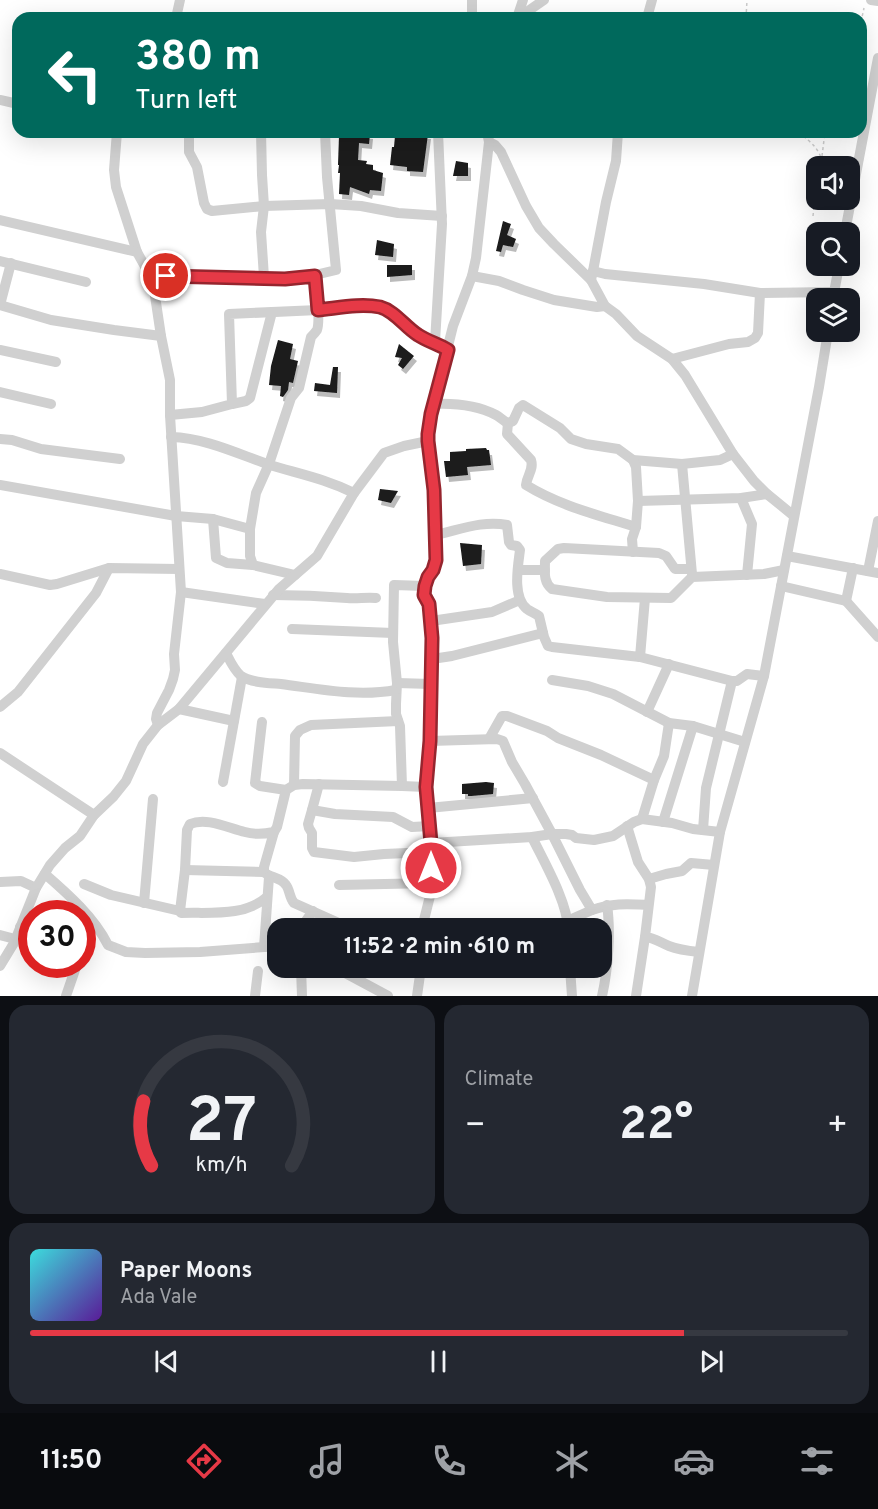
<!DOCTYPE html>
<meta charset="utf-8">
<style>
:root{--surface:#171b24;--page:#242831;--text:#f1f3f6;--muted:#9ea1a6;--line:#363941;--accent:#e63946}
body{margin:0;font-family:Overpass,sans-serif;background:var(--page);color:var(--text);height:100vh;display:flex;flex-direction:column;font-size:22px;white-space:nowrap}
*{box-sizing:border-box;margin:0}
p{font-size:20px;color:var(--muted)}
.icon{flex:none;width:33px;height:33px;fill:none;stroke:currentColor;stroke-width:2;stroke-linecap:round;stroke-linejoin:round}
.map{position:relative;height:996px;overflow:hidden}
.panel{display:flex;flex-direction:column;gap:9px;padding:9px;background:#0d0f14;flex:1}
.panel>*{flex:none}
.hud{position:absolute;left:12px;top:12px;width:855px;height:126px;border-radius:18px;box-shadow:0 6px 24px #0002;background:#00695c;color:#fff;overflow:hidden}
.controls{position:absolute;left:806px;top:156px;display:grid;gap:12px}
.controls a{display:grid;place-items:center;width:54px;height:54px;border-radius:12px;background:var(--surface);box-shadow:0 6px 24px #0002;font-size:30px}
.speed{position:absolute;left:18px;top:900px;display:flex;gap:12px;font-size:30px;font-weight:700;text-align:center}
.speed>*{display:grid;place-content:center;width:78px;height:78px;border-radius:50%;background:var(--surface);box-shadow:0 6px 24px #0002;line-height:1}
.speed .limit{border:9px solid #d22;background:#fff;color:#111}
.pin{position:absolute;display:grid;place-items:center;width:51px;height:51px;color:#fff;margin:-26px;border:3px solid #fff;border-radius:50%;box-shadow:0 2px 6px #0007}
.me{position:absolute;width:66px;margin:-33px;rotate:0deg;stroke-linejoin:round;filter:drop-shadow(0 0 4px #0008)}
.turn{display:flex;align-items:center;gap:21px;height:126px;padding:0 24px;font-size:27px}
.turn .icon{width:78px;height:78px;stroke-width:2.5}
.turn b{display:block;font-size:42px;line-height:51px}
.big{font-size:45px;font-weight:700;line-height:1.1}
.panel .card{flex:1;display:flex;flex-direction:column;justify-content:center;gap:9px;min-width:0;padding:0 21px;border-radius:18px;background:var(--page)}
.panel .dial{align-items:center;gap:0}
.dial svg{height:156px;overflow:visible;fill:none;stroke:var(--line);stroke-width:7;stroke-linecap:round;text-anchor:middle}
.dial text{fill:var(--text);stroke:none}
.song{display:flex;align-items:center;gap:18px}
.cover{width:72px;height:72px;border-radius:9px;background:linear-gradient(135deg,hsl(180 70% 55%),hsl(270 70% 35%))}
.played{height:6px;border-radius:3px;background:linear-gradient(90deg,var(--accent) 80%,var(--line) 80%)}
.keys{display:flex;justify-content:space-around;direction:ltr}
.heat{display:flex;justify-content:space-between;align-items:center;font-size:33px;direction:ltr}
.panel .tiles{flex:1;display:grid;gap:9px;grid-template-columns:1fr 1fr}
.card:last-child{grid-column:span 2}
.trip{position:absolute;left:267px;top:918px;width:345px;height:60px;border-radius:18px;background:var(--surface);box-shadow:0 6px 24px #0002;font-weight:700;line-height:60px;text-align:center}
.tab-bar{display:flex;height:96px;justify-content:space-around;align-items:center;background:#090b0e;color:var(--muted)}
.tab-bar .icon{width:42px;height:42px}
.tab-bar .current{color:var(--accent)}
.tab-bar b{font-size:27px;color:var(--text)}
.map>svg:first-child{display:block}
.building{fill:#1a1a1a;filter:url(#shadow)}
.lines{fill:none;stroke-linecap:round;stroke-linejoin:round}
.path{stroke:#cdcdcd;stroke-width:1.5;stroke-dasharray:3 3;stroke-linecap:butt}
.minor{stroke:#d0d0d0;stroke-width:10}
.route-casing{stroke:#96252e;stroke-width:15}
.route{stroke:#e63946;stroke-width:10}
</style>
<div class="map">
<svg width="878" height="996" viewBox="0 0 878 996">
<defs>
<filter id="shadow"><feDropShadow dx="3" dy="5" stdDeviation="0" flood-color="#0004"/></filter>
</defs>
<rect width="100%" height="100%" fill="#fff"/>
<g class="building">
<polygon points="349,132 370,134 369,144 359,143 358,160 367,161 366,164 373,165 373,170 383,173 381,191 370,190 369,194 350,187 349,195 339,194 340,173 338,173 339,165 338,165 339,136 348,137"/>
<polygon points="415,133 428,134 423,172 407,171 407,167 390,165 392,147 394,147 395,136 415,138"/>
<polygon points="456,161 468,163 468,176 453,176"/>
<polygon points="503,221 511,224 507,235 516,239 513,247 503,245 501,252 496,251"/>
<polygon points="377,240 394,244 393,257 375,255"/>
<polygon points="387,265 412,265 412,275 387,277"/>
<polygon points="278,340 293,344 290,359 298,361 293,383 289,382 288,390 283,397 280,396 281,386 269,385 271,366"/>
<polygon points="399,344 414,356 403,369 398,365 402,358 395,357"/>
<polygon points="333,367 338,367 337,393 314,391 315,383 330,385"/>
<polygon points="486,448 487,450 489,450 491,465 467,467 468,475 446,477 444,461 450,461 450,452 466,451 466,449"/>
<polygon points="380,489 398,491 391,503 378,500"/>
<polygon points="460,543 482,545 481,564 463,566"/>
<polygon points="486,782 494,783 493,794 471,796 468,796 468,794 462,794 462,784"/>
</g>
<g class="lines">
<g class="path">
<polyline points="746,18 747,0"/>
<polyline points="861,22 864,8"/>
<path d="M799,132C812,144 820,148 823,166"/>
<polyline points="822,156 825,132"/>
<polyline points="813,216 816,189"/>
</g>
<g class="minor">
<polyline points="871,0 878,1"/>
<polyline points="176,18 180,0"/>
<polyline points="472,18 472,0"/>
<polyline points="517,18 523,0"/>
<polyline points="518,18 544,0"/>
<polyline points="647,18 652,0"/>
<polyline points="0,100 18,104"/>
<polyline points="117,132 114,170 116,187 137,252 147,270 154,289 161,336 170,380 170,415 181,592 174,654 175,670 173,679 169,690 157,713 156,719 158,725"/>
<polyline points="189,132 189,152 197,167 204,203 207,209 212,211 264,206 330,204 361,206 398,213 442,216"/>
<polyline points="215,132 229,132"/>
<polyline points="261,132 262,175 264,206 261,232 264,277"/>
<polyline points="438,132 442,224 435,342 440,345"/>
<polyline points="489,142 495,145 501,152 526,206 539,228 554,244 591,280 605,306 616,314 637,336 672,359 685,375 733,454 754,481 767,494 794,516"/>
<polyline points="0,220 137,252"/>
<polyline points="845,232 878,58"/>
<polyline points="0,261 86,282"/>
<polyline points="593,271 606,202 616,161 618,132"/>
<polyline points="149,276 285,279 315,275 336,270 327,177 325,132"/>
<polyline points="472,276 499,281 523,290 554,300 597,307 605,306"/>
<polyline points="591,280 593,271 605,274 704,284 760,293 834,292"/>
<polyline points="833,298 839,266"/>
<polyline points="0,305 51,320 114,330 161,336"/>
<polyline points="0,305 11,263"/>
<polyline points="0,350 56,362"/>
<polyline points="672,359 729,344 748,342 755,338 758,333 760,293"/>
<polyline points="0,392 51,404"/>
<polyline points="232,404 246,401 250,398 272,312"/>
<path d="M433,404C454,403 477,405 496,415C500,417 503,421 508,423L513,421L519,408L523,405L560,428L571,439L586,444L618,449L633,460L682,464L720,460L733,454"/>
<polyline points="170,415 202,412 232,404 229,314 318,310 367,305 383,308 405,324 416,334 435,342"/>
<path d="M508,423L507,434L531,460C534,470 527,475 526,485C560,506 598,515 636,527"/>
<path d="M171,437C206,438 238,454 270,465C300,474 326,479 354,493"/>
<polyline points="0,439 12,440 41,449 120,459"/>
<polyline points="633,460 636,467 638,501 636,527 632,539 633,552"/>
<polyline points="682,464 692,574"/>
<polyline points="0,485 176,516 213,519 250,529"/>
<polyline points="741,498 752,524 747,575"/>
<polyline points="638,501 741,498 767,494"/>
<polyline points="213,519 216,558 227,563 253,565"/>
<path d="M435,535C459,530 483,520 507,525L509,542L511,545L517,546L520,550C518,566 512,597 527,609C531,612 535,613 539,616L544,637L548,646L552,647L640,657L645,598"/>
<polyline points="787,556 878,573"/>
<path d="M691,569H675L666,556L659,553L564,548L558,549L545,561C545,572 543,582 552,589L607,597L671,598L692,577L764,574L784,570"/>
<polyline points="518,570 545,570"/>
<polyline points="868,571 878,521"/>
<polyline points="0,574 50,585 57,584 109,568 179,569"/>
<path d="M295,575L253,565L250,556V529L256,493L269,464L291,398L299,388L311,337C313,335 315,333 317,330C321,320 316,287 315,275"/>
<polyline points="425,586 394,585 393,642 397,683 396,704 396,714 400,726 402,786 426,787"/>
<polyline points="781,586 846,601 878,637"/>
<polyline points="181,592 265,604"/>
<path d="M273,595C298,595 322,596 347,598C357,599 366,597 376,598"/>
<polyline points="846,601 853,568"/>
<polyline points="431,621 492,612 520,600"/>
<polyline points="292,629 393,633"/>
<path d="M226,653C230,661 234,670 241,676C252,683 269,683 281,684C320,689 357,697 396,690"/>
<polyline points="640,657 732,681 737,681 747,674 764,676"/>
<polyline points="432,659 452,656 543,633"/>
<polyline points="552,680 588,686 613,694 669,723 693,726 745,742"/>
<polyline points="397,683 431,684"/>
<polyline points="0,707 18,692 96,593 109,568"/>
<polyline points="179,709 234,721"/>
<polyline points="647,712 669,664"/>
<polyline points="262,722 255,783 260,786 286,790"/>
<polyline points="489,739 502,716 507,716 547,731 558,738 601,755 654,780"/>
<path d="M430,741L497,739L503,741L512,762L525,784L552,834L580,890L592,910C614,903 626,904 648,905"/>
<polyline points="0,753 94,815"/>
<polyline points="223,782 242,677"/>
<polyline points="319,784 312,810 335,814 393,817 412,827 430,826"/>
<polyline points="294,785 295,736 300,730 311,725 398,721"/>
<polyline points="428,808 533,798"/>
<polyline points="312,810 308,824 309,828 312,833 312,848 314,852 354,857 384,854 431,852"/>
<polyline points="642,819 654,780 664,756 669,723"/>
<polyline points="663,822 693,726"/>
<path d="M627,826L638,862L649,879L651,887L645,937C653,937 661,943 669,946C679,950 689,951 699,952"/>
<polyline points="703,830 706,788 732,681"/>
<path d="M274,832L264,867V872C270,878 281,877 286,885C290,890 289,897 294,903L350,928"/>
<path d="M532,837C544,862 567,901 568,928"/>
<polyline points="431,843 532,837 552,834 566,834 572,835 576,838 594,840 613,836 634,822 642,819 672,823 693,829 720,832"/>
<polyline points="185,870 264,872"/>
<path d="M45,874C68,894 94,917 108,945L126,952L145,953L200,952L278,946"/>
<polyline points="649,879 666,874 682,871 691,863 714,865"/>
<polyline points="0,882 21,881 36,888"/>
<polyline points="84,884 111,895 180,911"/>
<polyline points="339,885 431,883"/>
<path d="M267,897C244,917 210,912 181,913L180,911L185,870L187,830L190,824C207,817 228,828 245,832C255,835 265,834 274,832L277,827L286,790L294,785L303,784L402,786"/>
<polyline points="144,903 153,799"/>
<polyline points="567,921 592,910"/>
<polyline points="20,927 32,934"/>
<polyline points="301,928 313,911"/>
<polyline points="422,928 430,896 431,883 431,843 426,787 430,741 432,638 429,604 424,595 425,586 436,560 434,490 428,441 431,414 453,326 472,276 476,258 489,142 487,132"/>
<polyline points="0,935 15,939"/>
<polyline points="264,947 269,877"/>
<polyline points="0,966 14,943 36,888 50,865 65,848 80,836 94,815 114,796 126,781 143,744 158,725 179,709 279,589 317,556 354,493 384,453 404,446 428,441"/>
<polyline points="301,968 302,996"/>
<polyline points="336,968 388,996"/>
<polyline points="570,968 572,996"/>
<polyline points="66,996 77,964"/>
<polyline points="255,996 258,971"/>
<polyline points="417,996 421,968"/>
<path d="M602,996C608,970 611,931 607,905"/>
<polyline points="636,996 645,937"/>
<polyline points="692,996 720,832 764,676 819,387 828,332"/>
</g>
</g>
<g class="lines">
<g class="route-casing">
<path id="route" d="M166,276L285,279L315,276L318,310C338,308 360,303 380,307C395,311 405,327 418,335C427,341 438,344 448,350L431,414L428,434V441L434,490L436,560L433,570L428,577L425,586L424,595L429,604L432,638L430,741L426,787L431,843V868"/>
</g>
<use href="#route" class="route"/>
</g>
</svg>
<div class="controls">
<a><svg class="icon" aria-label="sound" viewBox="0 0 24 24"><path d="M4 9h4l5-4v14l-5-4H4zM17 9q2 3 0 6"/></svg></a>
<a><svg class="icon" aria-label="search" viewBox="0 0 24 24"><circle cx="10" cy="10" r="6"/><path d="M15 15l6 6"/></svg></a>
<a><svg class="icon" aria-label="layers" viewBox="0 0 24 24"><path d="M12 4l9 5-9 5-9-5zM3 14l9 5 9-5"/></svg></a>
</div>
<div class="speed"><div class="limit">30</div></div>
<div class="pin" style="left:166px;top:276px;background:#d93025"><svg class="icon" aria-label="arrive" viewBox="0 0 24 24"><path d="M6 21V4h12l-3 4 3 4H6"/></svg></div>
<svg class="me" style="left:431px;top:868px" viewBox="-20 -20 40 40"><circle r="17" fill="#e63946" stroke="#fff" stroke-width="3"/><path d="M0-11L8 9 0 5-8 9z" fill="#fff"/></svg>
<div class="trip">11:52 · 2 min · 610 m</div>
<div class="hud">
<div class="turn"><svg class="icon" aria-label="left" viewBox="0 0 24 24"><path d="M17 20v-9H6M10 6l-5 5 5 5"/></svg><div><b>380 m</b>Turn left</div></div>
</div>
</div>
<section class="panel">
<div class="tiles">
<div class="card dial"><svg viewBox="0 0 100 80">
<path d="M14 69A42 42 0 1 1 86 69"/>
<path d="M14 69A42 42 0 0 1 10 36" stroke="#e63946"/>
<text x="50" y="56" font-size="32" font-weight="700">27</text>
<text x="50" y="72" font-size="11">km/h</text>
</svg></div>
<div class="card"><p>Climate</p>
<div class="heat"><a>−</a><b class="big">22°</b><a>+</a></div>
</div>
<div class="card">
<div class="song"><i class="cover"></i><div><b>Paper Moons</b><p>Ada Vale</p></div></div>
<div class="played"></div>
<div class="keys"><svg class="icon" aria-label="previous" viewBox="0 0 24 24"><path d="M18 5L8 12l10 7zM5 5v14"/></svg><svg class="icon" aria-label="pause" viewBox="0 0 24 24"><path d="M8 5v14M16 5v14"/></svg><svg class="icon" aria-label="next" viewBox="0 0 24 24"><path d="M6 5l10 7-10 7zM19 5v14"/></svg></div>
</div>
</div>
</section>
<nav class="tab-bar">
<b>11:50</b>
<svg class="icon current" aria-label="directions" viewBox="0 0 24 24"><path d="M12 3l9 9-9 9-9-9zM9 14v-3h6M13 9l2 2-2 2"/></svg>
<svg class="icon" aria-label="music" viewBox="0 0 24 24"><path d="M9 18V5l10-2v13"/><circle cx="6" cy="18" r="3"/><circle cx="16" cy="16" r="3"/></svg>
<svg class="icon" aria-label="phone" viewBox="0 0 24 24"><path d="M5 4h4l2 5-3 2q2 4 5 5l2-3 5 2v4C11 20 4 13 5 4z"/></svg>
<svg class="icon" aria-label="climate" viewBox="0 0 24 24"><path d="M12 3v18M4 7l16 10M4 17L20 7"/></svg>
<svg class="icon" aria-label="car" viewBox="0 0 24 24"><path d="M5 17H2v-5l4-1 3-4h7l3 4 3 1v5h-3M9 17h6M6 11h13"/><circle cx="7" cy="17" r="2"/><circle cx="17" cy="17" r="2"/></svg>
<svg class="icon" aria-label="filters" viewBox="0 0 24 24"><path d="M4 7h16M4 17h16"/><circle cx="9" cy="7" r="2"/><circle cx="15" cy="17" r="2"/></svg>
</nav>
